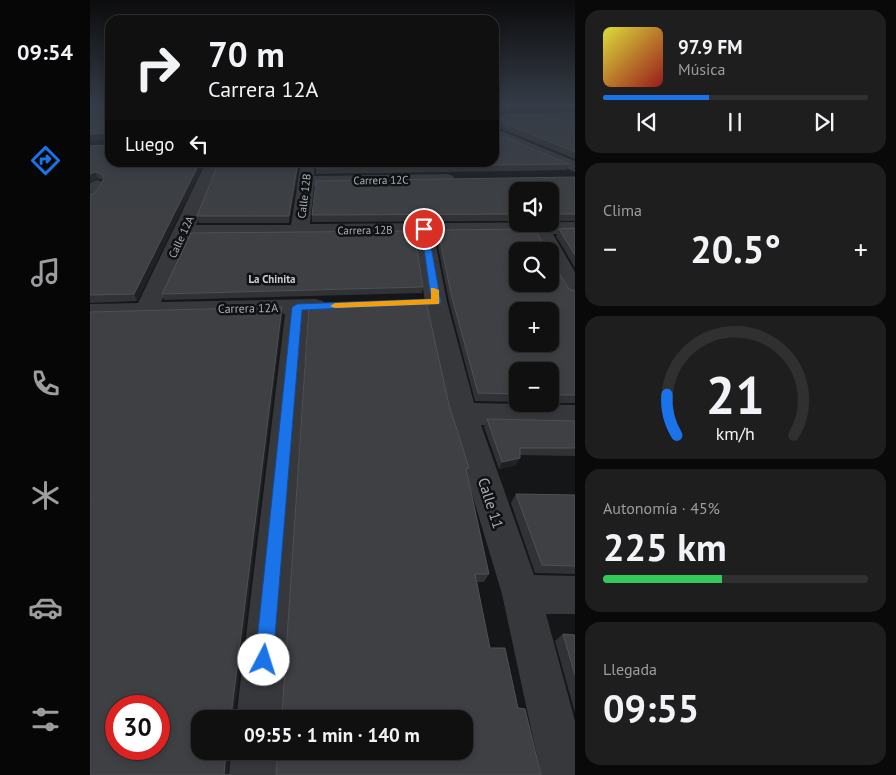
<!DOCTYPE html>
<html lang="es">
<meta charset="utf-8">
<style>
:root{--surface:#101011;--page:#1e1e1f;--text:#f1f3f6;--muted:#9c9d9f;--line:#303031;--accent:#1a73e8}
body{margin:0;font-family:"PT Sans",sans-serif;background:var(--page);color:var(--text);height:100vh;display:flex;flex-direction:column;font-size:19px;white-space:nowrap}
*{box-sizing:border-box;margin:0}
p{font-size:16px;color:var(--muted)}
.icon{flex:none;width:28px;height:28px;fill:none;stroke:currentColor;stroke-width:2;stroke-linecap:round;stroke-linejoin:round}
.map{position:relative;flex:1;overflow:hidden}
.sheet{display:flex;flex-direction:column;gap:10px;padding:10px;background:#090909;width:321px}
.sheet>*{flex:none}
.hud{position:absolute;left:15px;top:15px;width:394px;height:152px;border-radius:15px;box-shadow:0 2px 8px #0003,0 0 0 1px var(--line);background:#101011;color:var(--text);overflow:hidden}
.controls{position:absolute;left:419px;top:182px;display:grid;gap:10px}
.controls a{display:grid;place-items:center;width:50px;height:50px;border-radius:10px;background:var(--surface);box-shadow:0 2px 8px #0003,0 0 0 1px var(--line);font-size:25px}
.speed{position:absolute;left:15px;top:695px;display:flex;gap:10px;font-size:25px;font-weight:700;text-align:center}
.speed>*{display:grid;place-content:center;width:65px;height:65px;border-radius:50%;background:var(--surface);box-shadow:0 2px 8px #0003,0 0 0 1px var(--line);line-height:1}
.speed .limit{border:8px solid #d22;background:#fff;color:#111}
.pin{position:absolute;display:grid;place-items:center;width:42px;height:42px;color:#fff;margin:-21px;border:2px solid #fff;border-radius:50%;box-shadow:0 1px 5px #0007}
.me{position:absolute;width:55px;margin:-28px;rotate:5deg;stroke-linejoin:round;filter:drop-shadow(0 0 4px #0008)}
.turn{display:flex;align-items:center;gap:18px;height:105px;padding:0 20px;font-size:22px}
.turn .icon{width:65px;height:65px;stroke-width:2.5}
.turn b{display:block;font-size:35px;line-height:42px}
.then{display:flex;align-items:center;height:48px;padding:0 20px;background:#0003;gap:10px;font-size:19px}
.big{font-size:38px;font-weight:700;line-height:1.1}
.sheet .tile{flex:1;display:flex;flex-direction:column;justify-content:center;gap:8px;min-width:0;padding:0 18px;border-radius:15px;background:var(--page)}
.sheet .dial{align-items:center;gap:0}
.dial svg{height:130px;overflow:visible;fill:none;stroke:var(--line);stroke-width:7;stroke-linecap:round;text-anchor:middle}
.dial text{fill:var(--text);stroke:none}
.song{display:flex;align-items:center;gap:15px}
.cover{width:60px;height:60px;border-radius:8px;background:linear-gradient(135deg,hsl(60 70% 55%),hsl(0 70% 35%))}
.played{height:5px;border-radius:2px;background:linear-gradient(90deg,var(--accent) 40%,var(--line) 40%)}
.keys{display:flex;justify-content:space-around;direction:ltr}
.heat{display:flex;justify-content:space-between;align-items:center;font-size:28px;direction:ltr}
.charge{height:8px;border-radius:4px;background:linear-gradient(90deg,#34c759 45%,var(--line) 0)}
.trip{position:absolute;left:101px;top:710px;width:282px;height:50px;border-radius:15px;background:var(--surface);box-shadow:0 2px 8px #0003,0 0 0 1px var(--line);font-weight:700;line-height:50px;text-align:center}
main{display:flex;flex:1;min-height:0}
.tabs{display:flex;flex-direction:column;width:90px;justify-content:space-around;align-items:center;background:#060607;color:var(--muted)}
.tabs .icon{width:35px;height:35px}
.tabs .selected{color:var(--accent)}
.tabs b{font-size:22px;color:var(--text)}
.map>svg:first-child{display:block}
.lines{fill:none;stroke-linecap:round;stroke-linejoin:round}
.minor{fill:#37383c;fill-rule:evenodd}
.wall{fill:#313235}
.shaded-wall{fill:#202123}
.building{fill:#3e4043;stroke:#4e5155;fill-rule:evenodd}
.route{fill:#1a73e8;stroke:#114b97}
.slow{fill:#f59e0b}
.labels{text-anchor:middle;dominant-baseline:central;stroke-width:5;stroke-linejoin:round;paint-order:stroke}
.far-street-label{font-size:11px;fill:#a8afb7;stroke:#101112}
.far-neighbourhood-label{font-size:11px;font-weight:bold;fill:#c9cdd3;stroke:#101112}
.street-label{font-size:12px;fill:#a8afb7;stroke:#101112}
.near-street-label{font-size:15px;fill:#a8afb7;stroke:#101112}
</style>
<main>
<nav class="tabs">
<b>09:54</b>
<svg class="icon selected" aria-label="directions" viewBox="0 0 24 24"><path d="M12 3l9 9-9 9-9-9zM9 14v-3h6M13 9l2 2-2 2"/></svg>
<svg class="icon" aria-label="music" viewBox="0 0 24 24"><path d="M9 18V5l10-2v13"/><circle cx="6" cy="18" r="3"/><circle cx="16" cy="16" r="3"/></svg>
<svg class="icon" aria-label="phone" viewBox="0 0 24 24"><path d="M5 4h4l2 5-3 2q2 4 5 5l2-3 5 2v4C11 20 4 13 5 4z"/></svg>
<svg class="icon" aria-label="climate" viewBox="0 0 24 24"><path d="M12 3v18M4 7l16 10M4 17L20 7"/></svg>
<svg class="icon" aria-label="car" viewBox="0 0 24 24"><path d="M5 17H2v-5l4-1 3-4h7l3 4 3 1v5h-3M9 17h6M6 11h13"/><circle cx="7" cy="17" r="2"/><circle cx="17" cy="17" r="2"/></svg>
<svg class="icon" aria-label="filters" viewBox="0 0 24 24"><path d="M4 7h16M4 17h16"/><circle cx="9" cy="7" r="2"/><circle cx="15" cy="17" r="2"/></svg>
</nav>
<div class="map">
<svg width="485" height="775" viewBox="0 0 485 775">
<rect width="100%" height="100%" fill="#151617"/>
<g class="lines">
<g class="minor">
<polygon points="404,128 485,161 485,172 404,137"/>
<path d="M116,162H131L106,225H201L211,162H225L224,176L357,174L363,176L365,179L363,182L357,184L224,186L220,224L485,222V234H463L485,272V298L477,296C468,282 460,268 460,251H453L444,234L344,235L357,302L384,403L485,405V427L391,425L444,575L485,576V614H456L485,721V775H451L412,594L358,414L335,302L325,235L101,237L71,302L225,299L233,301L236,306L233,311L218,313L192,719H146L195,314L0,318V304L48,303Z"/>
<polygon points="7,180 13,182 15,185 6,199 0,200 0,183"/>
<polygon points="141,751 189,751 187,775 139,775"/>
</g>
</g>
<g class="wall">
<polygon points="0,106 20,106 20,162 115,162 47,301 0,303 0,195 4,194 13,180 8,178 0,182 18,145 20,143 20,139 0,141"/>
<polygon points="404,106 485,106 485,107 404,109"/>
<polygon points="485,113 485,159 405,126 404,127 405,133 479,164 476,170 226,174 226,162 404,114 405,115"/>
<polygon points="129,162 209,162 199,223 109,223 107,216"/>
<polygon points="485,177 485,221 460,221 460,191 428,191 428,221 222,222 222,215"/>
<polygon points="485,228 485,268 466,236 469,229"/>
<polygon points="348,230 466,268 479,289 485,291 485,403 460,403 460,371 428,371 428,402 385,401 359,302 346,237"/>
<polygon points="333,287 332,293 74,300 72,294"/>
<polygon points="359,405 379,468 377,473 399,574 394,582 387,582 400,648 428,708 375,719 177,719 176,717 190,717 192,715"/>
<polygon points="397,419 485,421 485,456 430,455 430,458 426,465 409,469 394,427"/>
<polygon points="426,494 485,495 485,574 445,573 421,503"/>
<polygon points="473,634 485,635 485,713 465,641"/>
</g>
<g class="shaded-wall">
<polygon points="18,133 20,139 0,141 0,134"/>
<polygon points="110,162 115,162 47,301 44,294"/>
<polygon points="208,162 209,162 199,223 199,216"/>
<polygon points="5,172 8,178 0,182 0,174"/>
<polygon points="192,307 193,315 144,719 141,716"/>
<polygon points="430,458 426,465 409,469 412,462"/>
<polygon points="136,751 139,751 138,775 134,775"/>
</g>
<g class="building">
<polygon points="0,106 20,106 20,162 110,162 44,294 0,295 0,195 4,194 14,179 12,174 5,172 0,174 0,146 18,145 20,143 20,135 18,133 0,134"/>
<polygon points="485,113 485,152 406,120 404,122 404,114 405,115"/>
<polygon points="404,125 405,133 479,164 226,168 226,162 404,162"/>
<polygon points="129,162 208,162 199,216 107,216"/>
<polygon points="485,177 485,214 460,214 460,191 428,191 428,214 222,215 226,181"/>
<polygon points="485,228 485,255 469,229"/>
<path d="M445,229L454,245L461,246L466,268L479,289L485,291V395H460V371H428V394L388,393L361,294L348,230ZM428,251H460V284H428ZM428,311H460V344H428Z"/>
<polygon points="324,231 333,287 72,294 101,233"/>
<polygon points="336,301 359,405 379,468 376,469 399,574 385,574 400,648 415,648 428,708 435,709 451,775 186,775 188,751 375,751 375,719 187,719 176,717 190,717 192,715 219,304"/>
<path d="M192,307L141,716L143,718H173V719H110V751H136L134,775H140H0V500L1,499L0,498V312ZM26,706H69V749H26Z"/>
<polygon points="397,419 485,421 485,448 430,448 430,458 412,462"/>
<polygon points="426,494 485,495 485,566 452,565"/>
<polygon points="473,634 485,635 485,675"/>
</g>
<linearGradient id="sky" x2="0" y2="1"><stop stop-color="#0c0c0d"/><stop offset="0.49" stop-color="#353c47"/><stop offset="1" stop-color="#353c47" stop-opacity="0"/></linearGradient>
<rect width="485" height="215" fill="url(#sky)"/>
<polygon class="route" points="331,227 338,229 351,302 349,304 212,310 183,660 180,666 174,668 168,666 165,660 202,307 207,304 341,299"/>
<polygon class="slow" points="341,288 344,288 349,290 349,304 245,308 240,306 245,303 341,299"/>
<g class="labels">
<g class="far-street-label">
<text transform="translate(291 180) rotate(-1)">Carrera 12C</text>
<text transform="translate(214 196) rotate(-83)">Calle 12B</text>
<text transform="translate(275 230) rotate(-1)">Carrera 12B</text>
<text transform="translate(91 237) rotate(-65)">Calle 12A</text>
</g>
<g class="far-neighbourhood-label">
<text x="182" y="279">La Chinita</text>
</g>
<g class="street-label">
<text transform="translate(158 308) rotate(-1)">Carrera 12A</text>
</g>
<g class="near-street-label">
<text transform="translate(401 503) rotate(72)">Calle 11</text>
</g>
</g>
</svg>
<div class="controls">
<a><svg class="icon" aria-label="sound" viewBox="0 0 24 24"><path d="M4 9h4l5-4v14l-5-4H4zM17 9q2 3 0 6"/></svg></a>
<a><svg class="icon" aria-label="search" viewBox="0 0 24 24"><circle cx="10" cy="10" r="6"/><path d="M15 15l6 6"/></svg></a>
<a>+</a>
<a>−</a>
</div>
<div class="speed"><div class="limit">30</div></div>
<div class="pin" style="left:334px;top:229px;background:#d93025"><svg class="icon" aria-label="arrive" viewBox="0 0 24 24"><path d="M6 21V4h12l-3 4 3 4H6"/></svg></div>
<svg class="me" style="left:174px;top:660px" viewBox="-20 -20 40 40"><circle r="19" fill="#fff"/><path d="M0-13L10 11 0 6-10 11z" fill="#1a73e8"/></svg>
<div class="trip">09:55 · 1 min · 140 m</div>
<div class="hud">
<div class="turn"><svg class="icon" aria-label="right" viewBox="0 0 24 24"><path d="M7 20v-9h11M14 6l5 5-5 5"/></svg><div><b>70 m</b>Carrera 12A</div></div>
<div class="then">Luego<svg class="icon" aria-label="left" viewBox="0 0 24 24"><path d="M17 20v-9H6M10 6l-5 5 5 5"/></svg></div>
</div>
</div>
<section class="sheet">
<div class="tile">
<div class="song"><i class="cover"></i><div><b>97.9 FM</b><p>Música</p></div></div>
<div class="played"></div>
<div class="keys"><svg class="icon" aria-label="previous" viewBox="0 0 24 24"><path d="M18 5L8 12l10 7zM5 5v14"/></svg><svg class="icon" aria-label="pause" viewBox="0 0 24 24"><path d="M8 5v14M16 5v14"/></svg><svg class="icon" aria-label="next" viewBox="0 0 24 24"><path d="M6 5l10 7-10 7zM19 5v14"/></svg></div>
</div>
<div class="tile"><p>Clima</p>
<div class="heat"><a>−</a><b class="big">20.5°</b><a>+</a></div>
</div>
<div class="tile dial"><svg viewBox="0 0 100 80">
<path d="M14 69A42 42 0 1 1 86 69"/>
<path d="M14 69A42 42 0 0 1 8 44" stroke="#1a73e8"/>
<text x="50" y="56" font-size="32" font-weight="700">21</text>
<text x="50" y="72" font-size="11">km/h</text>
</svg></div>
<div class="tile"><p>Autonomía · 45%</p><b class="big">225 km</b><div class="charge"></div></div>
<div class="tile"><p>Llegada</p><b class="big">09:55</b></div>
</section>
</main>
